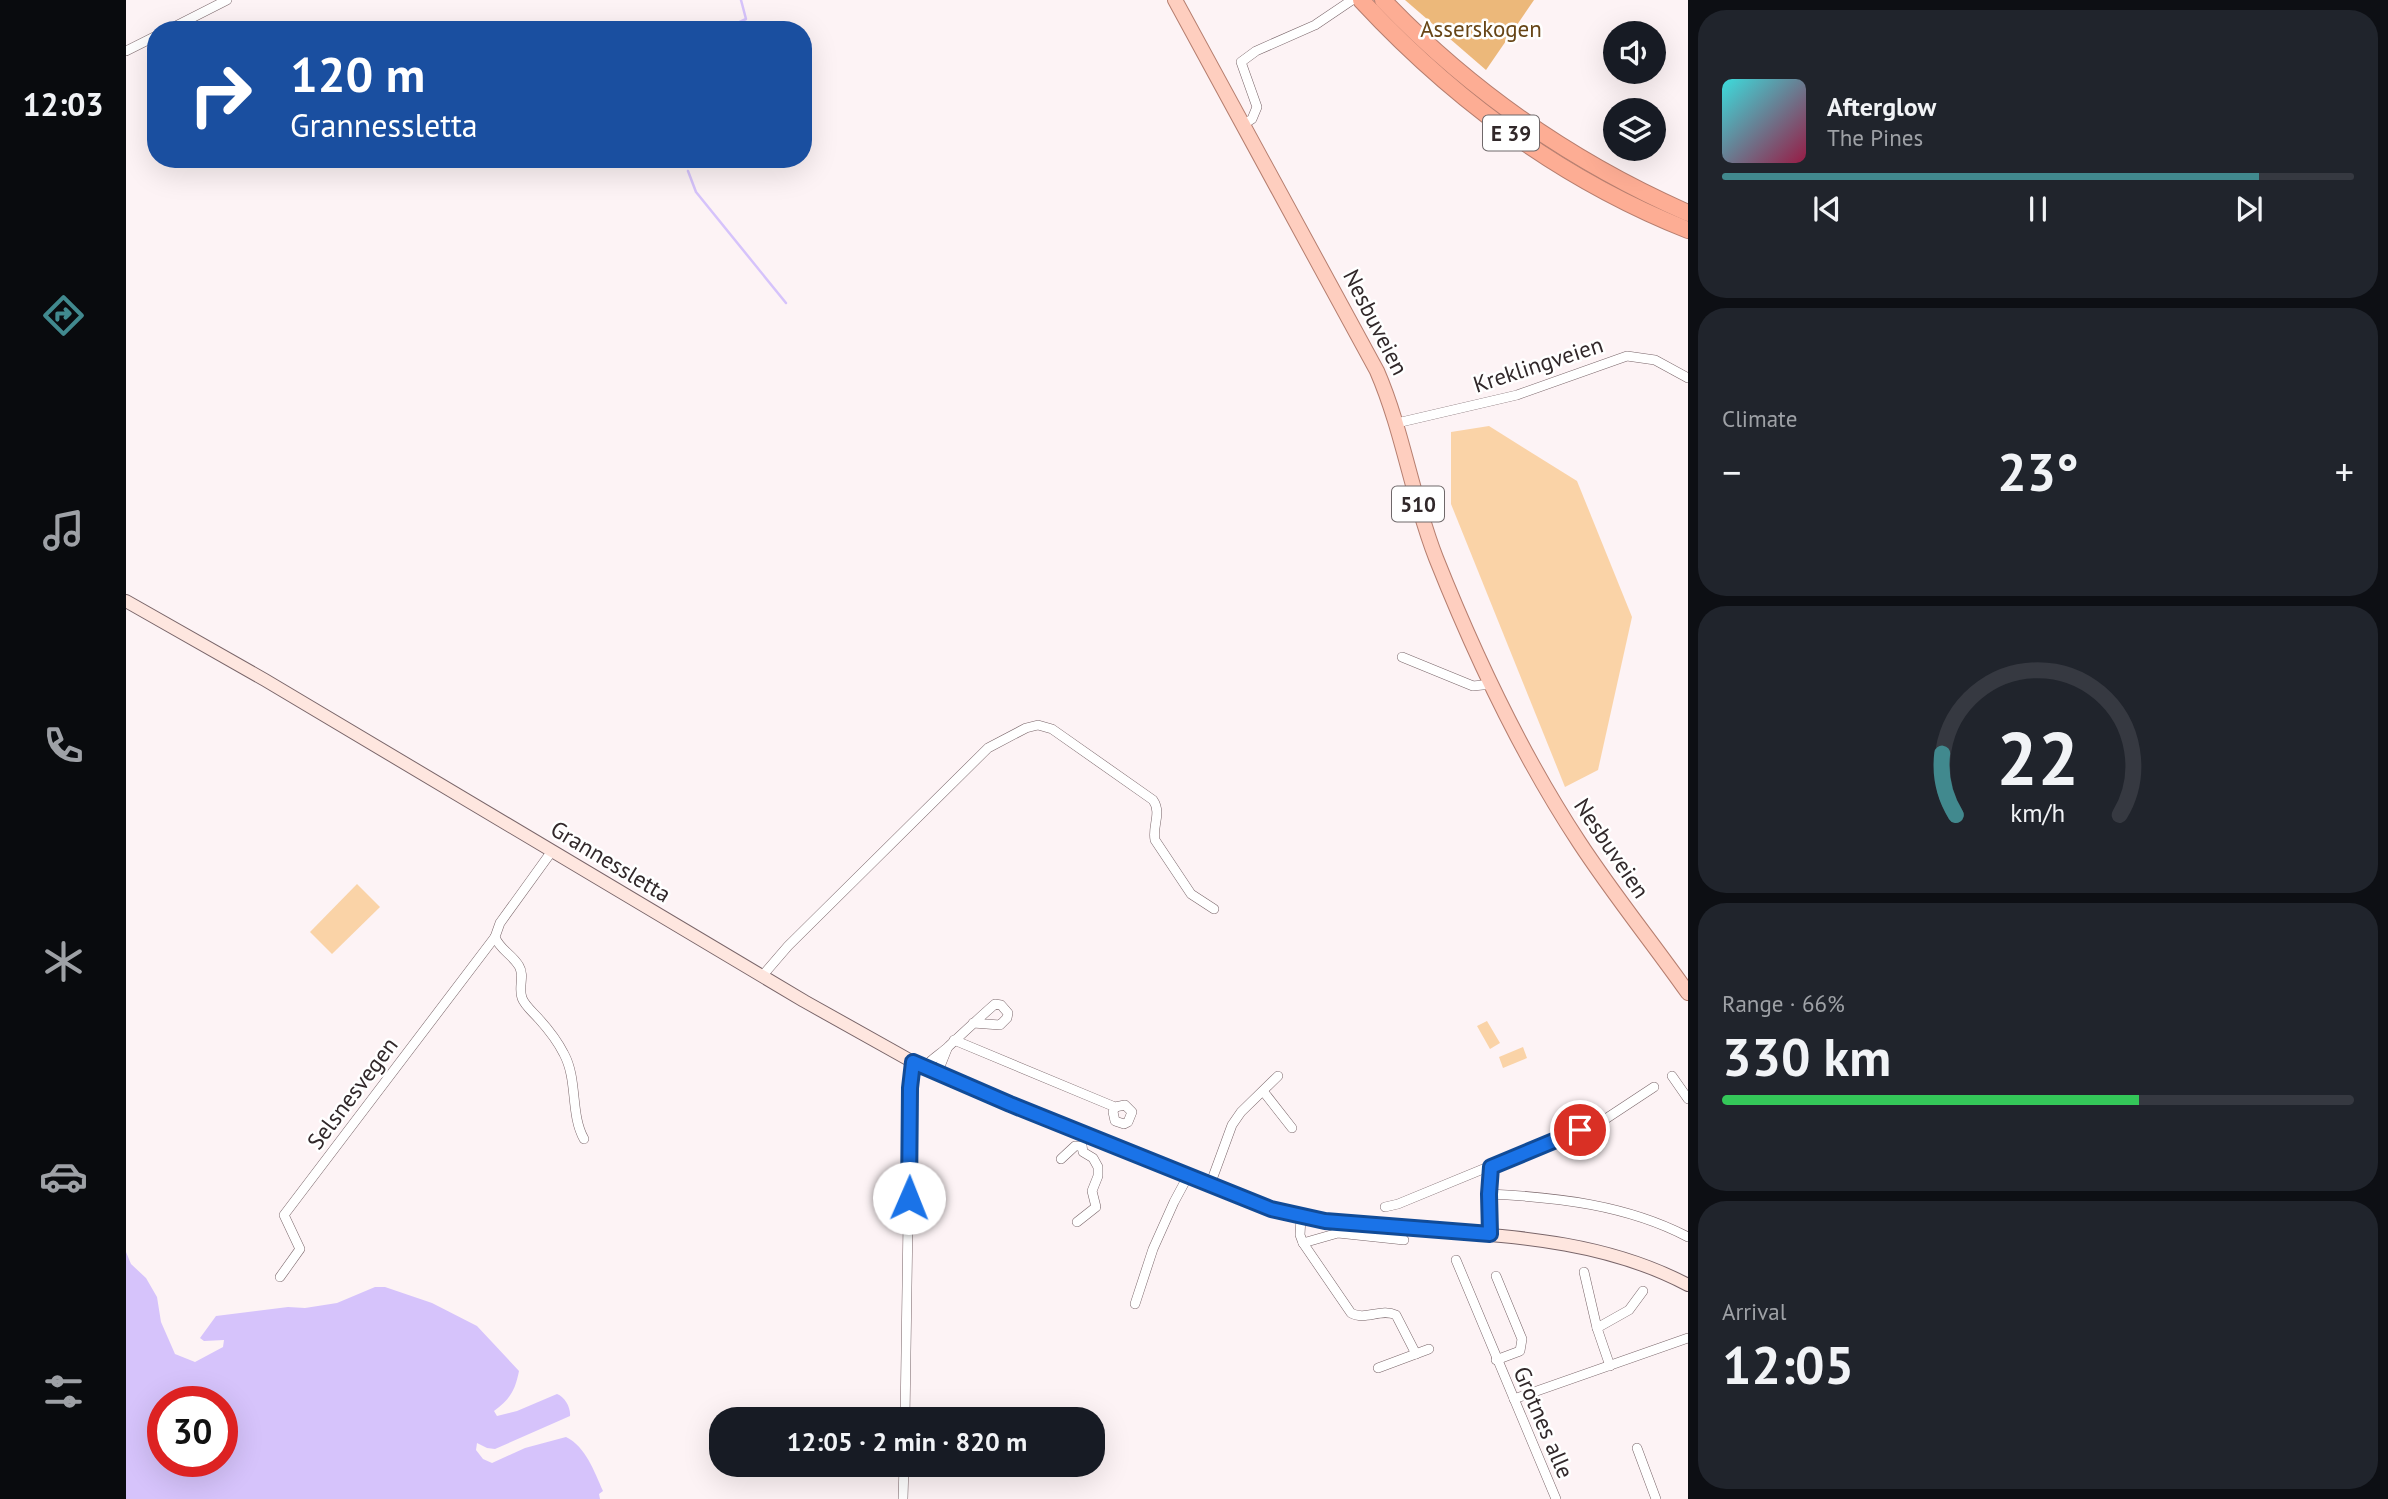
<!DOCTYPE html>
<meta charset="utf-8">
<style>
:root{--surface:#171b24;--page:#20242c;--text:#f1f3f6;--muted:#9ea1a6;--line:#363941;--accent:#41898e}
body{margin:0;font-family:"PT Sans",sans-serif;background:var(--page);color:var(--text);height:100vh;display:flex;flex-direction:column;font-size:26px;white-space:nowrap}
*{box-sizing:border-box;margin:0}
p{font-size:23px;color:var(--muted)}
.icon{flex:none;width:38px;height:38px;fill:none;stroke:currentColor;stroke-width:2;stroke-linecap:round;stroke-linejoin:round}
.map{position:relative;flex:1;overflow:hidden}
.panel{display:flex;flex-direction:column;gap:10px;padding:10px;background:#0d0f14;width:700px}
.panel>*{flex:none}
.hud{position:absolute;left:21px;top:21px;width:665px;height:147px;border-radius:28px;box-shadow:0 7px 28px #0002;background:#1a4fa0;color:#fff;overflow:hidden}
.controls{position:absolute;left:1477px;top:21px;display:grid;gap:14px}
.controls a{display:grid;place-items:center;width:63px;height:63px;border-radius:50%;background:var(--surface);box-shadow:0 7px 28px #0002;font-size:35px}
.speed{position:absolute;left:21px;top:1386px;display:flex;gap:14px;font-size:35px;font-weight:700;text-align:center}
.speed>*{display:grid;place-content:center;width:91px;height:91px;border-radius:50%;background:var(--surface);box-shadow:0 7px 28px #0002;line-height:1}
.speed .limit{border:10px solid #d22;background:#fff;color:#111}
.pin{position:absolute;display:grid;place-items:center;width:60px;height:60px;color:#fff;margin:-30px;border:4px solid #fff;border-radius:50%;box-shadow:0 2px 7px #0007}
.me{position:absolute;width:77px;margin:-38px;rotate:1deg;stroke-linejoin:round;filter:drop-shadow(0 0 5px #0008)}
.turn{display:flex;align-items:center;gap:24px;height:147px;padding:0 28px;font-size:32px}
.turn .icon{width:91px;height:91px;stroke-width:2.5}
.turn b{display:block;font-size:49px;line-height:60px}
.big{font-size:52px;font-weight:600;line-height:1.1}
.panel .card{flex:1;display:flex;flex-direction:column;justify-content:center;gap:10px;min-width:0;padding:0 24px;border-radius:28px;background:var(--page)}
.panel .dial{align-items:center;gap:0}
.dial svg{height:182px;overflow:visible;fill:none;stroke:var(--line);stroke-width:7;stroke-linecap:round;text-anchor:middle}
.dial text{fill:var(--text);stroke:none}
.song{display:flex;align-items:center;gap:21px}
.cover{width:84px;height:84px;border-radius:10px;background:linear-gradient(135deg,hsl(180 70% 55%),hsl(340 70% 35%))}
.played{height:7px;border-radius:4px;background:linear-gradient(90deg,var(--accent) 85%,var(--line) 85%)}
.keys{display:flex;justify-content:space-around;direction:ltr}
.heat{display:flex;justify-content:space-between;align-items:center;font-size:38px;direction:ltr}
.charge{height:10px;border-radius:5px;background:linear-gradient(90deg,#34c759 66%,var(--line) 0)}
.trip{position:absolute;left:583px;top:1407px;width:396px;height:70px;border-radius:28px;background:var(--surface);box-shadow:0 7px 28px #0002;font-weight:600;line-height:70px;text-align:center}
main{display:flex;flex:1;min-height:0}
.dock{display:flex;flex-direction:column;width:126px;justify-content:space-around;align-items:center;background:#090b0e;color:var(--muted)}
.dock .icon{width:49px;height:49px}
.dock .current{color:var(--accent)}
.dock b{font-size:32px;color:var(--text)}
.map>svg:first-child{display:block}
.green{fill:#fad3a7}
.forest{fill:#ecb87a}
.water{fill:#d6c3fb;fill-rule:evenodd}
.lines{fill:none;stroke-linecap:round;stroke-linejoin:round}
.stream{stroke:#d6c3fb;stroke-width:2.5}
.street-casing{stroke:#796569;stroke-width:10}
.secondary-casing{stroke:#796569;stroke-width:14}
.primary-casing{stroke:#b67e6f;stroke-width:16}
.highway-casing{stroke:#b67e6f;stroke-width:18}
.street{stroke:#fff;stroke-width:9}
.secondary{stroke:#fee6df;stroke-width:12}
.primary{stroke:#fecebf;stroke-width:14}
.highway{stroke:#fdad94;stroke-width:16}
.route-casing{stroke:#114b97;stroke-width:18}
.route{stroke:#1a73e8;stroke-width:12}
.labels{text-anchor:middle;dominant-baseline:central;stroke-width:5;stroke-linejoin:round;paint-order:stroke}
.shield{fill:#fff;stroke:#6f686a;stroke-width:2}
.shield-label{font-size:21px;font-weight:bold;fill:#31282a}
.park-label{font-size:23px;fill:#674516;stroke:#fff}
.street-label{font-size:23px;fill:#31282a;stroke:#fff}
</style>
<main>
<nav class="dock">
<b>12:03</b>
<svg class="icon current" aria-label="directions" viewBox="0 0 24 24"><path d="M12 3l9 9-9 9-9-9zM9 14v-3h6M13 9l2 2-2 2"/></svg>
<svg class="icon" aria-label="music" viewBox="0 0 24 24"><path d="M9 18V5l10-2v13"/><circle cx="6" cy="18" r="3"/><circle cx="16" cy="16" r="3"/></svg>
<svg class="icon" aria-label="phone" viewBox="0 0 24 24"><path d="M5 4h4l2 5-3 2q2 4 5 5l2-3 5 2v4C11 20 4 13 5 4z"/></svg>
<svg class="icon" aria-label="climate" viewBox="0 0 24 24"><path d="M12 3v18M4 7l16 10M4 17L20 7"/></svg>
<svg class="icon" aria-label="car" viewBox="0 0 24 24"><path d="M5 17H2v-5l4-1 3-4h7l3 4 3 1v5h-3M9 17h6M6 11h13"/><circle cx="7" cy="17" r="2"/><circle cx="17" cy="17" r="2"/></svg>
<svg class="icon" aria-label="filters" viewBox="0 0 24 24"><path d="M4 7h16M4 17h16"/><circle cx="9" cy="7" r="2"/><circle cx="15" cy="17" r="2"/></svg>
</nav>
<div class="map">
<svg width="1562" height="1499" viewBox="0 0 1562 1499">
<rect width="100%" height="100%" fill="#fdf3f5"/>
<g class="green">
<polygon points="1363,426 1451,481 1506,617 1472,770 1439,787 1325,504 1325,432"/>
<polygon points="231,884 254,907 206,954 184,932"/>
<polygon points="1361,1021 1374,1043 1364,1049 1351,1026"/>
<polygon points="1397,1047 1401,1058 1377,1068 1373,1057"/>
</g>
<polygon class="forest" points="1279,0 1408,0 1360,70"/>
<path class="water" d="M0,1252L5,1264L20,1278L31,1297L35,1322L49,1354L69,1362L97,1347L98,1340L78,1341L74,1338L90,1316L162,1307L179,1308L211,1303L249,1287H259L306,1303L351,1326L393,1371C389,1391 384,1399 368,1411L371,1416L391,1411L431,1394C439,1397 445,1408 444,1416L369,1449L361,1448L351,1443L350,1450L357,1459L366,1463L399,1448L440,1437C460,1447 468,1471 477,1491L473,1494L474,1499H0ZM37,1402H96V1461H37Z"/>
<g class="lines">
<g class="stream">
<polyline points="597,30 620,19 615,0"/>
<polyline points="558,159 561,166"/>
<polyline points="562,171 570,192 660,303"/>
</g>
<g class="street-casing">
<g id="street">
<polyline points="42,30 101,0"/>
<polyline points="0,51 30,36"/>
<polyline points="1118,124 1126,119 1131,107 1115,62 1130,51 1189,25 1226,0"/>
<polyline points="1271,423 1391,395 1501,356 1529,360 1562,378"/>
<polyline points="1276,657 1347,686 1366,684"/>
<path d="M426,851L374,923L369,937C374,950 386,954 393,966C399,976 392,987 396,998C399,1006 407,1012 413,1019C422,1029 432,1042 438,1054C452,1080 444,1114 458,1139"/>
<path d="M637,975L662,946L862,748L900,728L912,725L926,729L1027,800C1036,813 1026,826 1029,840L1065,894L1088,909"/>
<polyline points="828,1040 989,1107 999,1105 1006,1112 1002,1122 998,1124 989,1121 987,1112 989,1107"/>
<path d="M798,1068C806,1058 815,1054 823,1046C838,1032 853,1018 869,1004L875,1005L882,1013L881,1018L874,1025L847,1023"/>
<polyline points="811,1074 821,1049"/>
<polyline points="1546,1076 1562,1099"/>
<polyline points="1137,1091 1166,1128"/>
<polyline points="935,1159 949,1146 956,1146"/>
<polyline points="1084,1185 1106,1125 1115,1112 1152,1076"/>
<path d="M1363,1194C1430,1197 1501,1205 1562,1237"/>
<polyline points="1259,1207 1272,1204 1481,1118 1528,1087"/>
<path d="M1175,1217L1174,1235L1177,1243L1225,1313C1239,1321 1255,1308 1270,1315L1290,1354"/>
<polyline points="951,1222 970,1207 966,1191 972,1176 972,1167 967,1158 957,1152 956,1146"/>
<polyline points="1364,1234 1363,1194 1365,1167"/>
<polyline points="1177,1243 1212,1233 1278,1240"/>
<polyline points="1330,1260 1430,1499"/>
<polyline points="1458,1272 1471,1328 1484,1366"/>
<polyline points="1370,1276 1396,1339 1394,1351 1370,1360"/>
<polyline points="154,1277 174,1249 158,1215 369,937"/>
<polyline points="1009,1304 1027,1249 1048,1202 1062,1176"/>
<polyline points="1471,1328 1503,1310 1517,1291"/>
<polyline points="1252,1368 1303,1349"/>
<polyline points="1388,1399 1562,1338"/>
<polyline points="779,1419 784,1088 787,1062"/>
<polyline points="1511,1448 1530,1499"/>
<polyline points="777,1499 778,1465"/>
</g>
</g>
<g class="secondary-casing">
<path id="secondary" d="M0,601L139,680L678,1001L787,1062L884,1104L1145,1209C1283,1244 1432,1216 1562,1285"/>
</g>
<g class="primary-casing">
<path id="primary" d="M1049,0L1251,371C1277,431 1286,497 1310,558C1349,656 1395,754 1453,842C1487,894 1526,942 1562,993"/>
</g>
<g class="highway-casing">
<g id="highway">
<path d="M1235,0C1327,99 1436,180 1562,230"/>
<path d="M1257,0C1345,92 1446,162 1562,213"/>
</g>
</g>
<use href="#street" class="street"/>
<use href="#secondary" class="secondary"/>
<use href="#primary" class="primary"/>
<use href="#highway" class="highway"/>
</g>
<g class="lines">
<g class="route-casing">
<polyline id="route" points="783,1198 784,1088 787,1062 884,1104 1145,1209 1199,1221 1364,1234 1363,1194 1365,1167 1454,1130"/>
</g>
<use href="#route" class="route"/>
</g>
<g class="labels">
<g class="shield">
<rect x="1357" y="115.5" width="56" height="35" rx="5"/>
<rect x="1266" y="486.5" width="52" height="35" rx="5"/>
</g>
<g class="shield-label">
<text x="1385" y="133">E 39</text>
<text x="1292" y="504">510</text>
</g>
<g class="park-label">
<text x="1355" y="28">Asserskogen</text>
</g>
<g class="street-label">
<text transform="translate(1250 322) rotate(63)">Nesbuveien</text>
<text transform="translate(1412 364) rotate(-18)">Kreklingveien</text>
<text transform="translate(1486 848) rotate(56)">Nesbuveien</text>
<text transform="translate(485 861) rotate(31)">Grannessletta</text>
<text transform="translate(226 1093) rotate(-53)">Selsnesvegen</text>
<text transform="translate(1418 1422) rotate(67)">Grotnes alle</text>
</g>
</g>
</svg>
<div class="controls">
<a><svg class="icon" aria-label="sound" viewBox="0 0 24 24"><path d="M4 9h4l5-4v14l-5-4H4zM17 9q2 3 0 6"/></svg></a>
<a><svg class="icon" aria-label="layers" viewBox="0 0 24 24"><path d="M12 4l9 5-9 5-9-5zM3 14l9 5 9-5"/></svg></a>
</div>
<div class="speed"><div class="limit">30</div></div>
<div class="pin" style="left:1454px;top:1130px;background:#d93025"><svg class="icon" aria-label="arrive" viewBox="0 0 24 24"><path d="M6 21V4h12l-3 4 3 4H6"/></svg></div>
<svg class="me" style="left:783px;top:1198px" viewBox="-20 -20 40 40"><circle r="19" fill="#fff"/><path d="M0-13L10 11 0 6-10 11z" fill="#1a73e8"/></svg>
<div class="trip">12:05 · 2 min · 820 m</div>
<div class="hud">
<div class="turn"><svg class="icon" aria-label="right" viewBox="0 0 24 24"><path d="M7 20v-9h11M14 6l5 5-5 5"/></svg><div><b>120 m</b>Grannessletta</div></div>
</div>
</div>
<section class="panel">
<div class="card">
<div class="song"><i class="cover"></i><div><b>Afterglow</b><p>The Pines</p></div></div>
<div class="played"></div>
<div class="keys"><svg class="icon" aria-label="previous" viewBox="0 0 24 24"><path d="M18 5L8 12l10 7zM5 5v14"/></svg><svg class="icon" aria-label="pause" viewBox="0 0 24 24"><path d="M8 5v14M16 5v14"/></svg><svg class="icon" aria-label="next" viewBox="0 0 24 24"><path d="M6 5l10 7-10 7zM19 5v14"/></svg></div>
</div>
<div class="card"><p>Climate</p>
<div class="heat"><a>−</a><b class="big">23°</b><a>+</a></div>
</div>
<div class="card dial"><svg viewBox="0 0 100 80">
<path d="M14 69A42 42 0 1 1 86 69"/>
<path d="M14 69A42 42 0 0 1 8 42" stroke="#41898e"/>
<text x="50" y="56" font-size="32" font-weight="700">22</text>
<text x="50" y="72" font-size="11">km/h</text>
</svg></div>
<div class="card"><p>Range · 66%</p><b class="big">330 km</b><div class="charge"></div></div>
<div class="card"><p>Arrival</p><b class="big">12:05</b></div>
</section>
</main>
